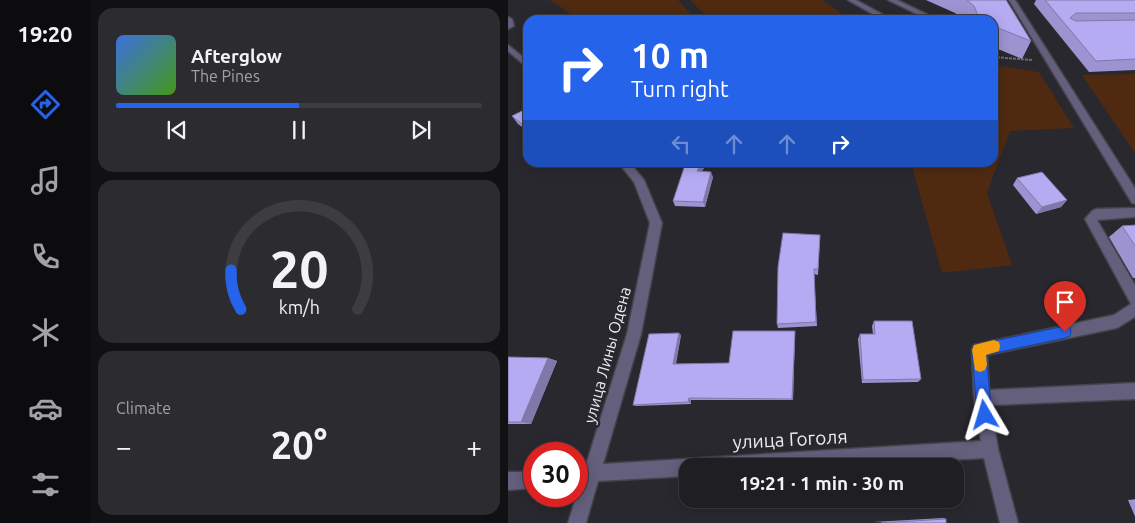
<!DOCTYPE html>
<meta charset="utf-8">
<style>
:root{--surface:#1f1e23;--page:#2c2b30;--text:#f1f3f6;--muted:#a1a2a6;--line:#3c3c41;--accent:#2563eb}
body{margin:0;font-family:Ubuntu,sans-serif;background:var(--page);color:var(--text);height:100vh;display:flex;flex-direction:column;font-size:19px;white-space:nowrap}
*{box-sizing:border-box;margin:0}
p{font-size:16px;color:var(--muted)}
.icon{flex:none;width:28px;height:28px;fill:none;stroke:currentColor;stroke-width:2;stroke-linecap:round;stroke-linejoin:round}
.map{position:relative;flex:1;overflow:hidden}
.panel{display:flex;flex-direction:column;gap:8px;padding:8px;background:#111013;width:418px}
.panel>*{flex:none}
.hud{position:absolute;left:15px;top:15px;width:475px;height:152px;border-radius:15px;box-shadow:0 2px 12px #0003,0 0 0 1px var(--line);background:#2563eb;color:#fff;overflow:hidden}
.speed{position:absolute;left:15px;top:442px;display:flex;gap:10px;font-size:25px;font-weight:700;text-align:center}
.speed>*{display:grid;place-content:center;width:65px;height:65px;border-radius:50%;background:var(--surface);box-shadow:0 2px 12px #0003,0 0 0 1px var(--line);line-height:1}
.speed .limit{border:8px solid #d22;background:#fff;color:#111}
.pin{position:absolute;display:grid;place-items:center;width:42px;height:42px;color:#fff;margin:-51px -21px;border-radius:50% 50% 50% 0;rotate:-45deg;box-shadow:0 0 5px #0007}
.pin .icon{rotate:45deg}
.me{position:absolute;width:55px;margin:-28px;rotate:353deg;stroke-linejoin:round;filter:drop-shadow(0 0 4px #0008)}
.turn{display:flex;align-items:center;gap:18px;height:105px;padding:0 25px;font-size:22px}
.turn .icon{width:65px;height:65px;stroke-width:2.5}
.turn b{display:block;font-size:35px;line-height:42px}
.lanes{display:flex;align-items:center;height:48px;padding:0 25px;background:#0003;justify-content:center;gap:25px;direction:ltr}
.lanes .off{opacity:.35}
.big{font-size:38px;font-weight:700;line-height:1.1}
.panel .widget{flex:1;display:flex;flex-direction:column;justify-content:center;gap:8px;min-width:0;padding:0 18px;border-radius:15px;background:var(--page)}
.panel .dial{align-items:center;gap:0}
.dial svg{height:130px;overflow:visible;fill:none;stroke:var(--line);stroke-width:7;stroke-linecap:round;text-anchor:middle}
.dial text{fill:var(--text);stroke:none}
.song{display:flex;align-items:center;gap:15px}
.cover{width:60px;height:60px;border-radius:8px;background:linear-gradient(135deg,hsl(220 70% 55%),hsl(100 70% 35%))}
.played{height:5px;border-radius:2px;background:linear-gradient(90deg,var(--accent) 50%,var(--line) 50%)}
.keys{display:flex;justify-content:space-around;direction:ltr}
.heat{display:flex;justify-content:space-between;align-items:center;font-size:28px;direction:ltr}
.trip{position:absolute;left:171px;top:458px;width:285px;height:50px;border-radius:15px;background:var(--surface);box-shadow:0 2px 12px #0003,0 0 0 1px var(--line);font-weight:700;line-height:50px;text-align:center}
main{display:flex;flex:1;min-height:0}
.menu{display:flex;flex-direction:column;width:90px;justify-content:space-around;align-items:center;background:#0c0c0e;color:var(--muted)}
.menu .icon{width:35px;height:35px}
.menu .active{color:var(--accent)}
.menu b{font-size:22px;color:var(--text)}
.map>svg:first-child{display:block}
.green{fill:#4f2a11}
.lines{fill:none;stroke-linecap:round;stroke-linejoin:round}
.minor-casing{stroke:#44434a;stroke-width:3}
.path{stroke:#6b6a70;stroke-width:2;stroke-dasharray:3 1;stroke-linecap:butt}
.minor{fill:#635f7c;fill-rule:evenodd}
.wall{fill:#9c93d0}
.shaded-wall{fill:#7f78a9}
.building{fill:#b5abf2;stroke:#7f78a9}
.route{fill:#2563eb;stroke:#184099}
.slow{fill:#f59e0b}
.labels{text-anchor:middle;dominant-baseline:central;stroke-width:5;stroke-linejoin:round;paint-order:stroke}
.street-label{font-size:16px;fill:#ecebf0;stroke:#29282f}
.near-street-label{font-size:19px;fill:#ecebf0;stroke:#29282f}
</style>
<main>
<nav class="menu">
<b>19:20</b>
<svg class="icon active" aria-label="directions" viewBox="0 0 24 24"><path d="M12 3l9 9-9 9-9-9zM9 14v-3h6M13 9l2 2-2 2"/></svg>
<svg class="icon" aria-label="music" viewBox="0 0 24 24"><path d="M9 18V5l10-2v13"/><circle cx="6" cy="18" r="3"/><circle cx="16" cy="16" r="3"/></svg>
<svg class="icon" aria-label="phone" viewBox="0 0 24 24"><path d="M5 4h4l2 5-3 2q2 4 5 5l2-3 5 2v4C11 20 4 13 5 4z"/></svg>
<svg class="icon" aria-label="climate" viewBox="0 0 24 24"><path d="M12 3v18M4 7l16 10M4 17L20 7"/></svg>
<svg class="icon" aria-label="car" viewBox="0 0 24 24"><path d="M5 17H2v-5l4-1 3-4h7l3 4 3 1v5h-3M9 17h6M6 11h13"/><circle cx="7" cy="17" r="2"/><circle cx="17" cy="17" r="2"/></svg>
<svg class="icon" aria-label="filters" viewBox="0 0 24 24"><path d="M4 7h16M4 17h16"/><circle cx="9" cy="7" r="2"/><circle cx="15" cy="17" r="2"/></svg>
</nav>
<section class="panel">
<div class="widget">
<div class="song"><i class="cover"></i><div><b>Afterglow</b><p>The Pines</p></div></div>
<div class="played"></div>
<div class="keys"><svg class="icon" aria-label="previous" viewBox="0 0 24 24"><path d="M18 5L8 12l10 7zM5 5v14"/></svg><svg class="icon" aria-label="pause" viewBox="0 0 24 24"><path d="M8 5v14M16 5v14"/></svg><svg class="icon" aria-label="next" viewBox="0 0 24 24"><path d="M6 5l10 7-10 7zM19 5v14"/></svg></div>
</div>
<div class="widget dial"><svg viewBox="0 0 100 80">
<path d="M14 69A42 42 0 1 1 86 69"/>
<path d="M14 69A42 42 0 0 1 8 45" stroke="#2563eb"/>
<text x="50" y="56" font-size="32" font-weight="700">20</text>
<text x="50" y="72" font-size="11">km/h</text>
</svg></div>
<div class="widget"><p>Climate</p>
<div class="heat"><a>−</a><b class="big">20°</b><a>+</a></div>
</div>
</section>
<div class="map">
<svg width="628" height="523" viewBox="0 0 628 523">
<rect width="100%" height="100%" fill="#29282f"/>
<g class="green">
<polygon points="42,0 170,0 188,20 72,20"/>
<polygon points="182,0 314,0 343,20 209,20 201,19"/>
<polygon points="485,65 531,72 566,128 502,131 479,193 504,265 434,273 403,163 485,162"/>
<polygon points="627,74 628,74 627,153 574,75"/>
</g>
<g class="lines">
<g class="minor-casing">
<g id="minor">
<polygon points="340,0 348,0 385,20 375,20"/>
<polygon points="380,0 389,0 431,20 421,20"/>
<polygon points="501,0 507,0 628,190 628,204 624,203"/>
<polygon points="0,17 4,19 6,26 0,29"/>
<polygon points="0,45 20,61 20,68 0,51"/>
<polygon points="110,162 121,162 136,180 154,223 133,334 95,464 473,441 466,398 464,350 466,345 606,315 623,304 577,219 584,211 588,209 628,208 628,217 589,220 628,287 628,316 609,328 479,355 481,390 628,383 628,399 483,405 490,449 510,523 492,523 476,458 335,466 180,466 180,476 90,481 78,523 60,523 73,482 69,482 69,466 78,465 119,334 142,223 126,182"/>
<polygon points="0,472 26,472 26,488 0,490"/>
</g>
</g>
<polyline class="path" points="485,57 524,60"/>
<use href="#minor" class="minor"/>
</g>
<g class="wall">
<polygon points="418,0 498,0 523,41 514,59 485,47 485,20 456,20 447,13"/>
<polygon points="528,0 628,0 628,70 581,72 526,4"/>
<polygon points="20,108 20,131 10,124 4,116"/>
<polygon points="194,171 205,177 197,207 167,206 165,201"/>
<polygon points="509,178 559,200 553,207 528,214 505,185"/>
<polygon points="628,225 628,278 625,278 601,237 614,226"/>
<polygon points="312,235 310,275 306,274 309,326 270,328 269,324"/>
<polygon points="366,321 413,379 410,382 354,383 350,339 352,334 365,334 364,326"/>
<polygon points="287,331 285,400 183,400 183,404 128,406 125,405 173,335 168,364 221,363"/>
<polygon points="0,357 40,358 49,361 23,424 0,424"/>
<polygon points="628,499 628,519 620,500"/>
<polygon points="435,518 438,519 438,523 365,522"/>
</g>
<g class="shaded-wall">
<polygon points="195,162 200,162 191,176 189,171"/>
<polygon points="203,172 205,177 197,207 195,202"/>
<polygon points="559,200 553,207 528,214 534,207"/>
<polygon points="287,331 287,333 285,400 284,399"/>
<polygon points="171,333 173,335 167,366 165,364"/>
<polygon points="40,358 49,361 23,424 13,422"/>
<polygon points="181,398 183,400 183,404 180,402"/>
</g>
<g class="building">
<polygon points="459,0 498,0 523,41 485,26 485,20 474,20 471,18 466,6"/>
<polygon points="537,0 628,0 628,13 568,13 562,18 568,21 628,20 628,59 588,61"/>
<polygon points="20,108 20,129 4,116"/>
<polygon points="178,162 195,162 189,171 203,172 195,202 165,201"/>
<polygon points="534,172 559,200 534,207 509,178"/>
<polygon points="628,225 628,247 614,226"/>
<polygon points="275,233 312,235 310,269 306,269 308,322 269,324 270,267"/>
<polygon points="366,321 404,321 413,379 355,380 352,334 367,334"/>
<polygon points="225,331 287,331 284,399 181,398 180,402 125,405 141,334 171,333 165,364 221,363"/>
<polygon points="0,357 40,358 13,422 0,422"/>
<polygon points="438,519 438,523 373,523"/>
</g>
<polygon class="route" points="557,326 562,327 563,332 562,336 557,338 478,355 484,415 482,420 477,422 472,420 469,415 464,350 466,345"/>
<polygon class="slow" points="486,340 491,342 492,346 491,351 478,355 479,365 477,370 472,372 467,370 464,350 466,345"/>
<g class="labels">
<g class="street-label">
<text transform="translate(99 355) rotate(-75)">улица Лины Одена</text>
</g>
<g class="near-street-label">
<text transform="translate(282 439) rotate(-3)">улица Гоголя</text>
</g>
</g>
</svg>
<div class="speed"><div class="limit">30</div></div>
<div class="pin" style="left:557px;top:332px;background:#d93025"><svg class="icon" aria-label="arrive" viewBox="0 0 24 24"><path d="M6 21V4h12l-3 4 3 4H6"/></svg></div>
<svg class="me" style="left:477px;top:415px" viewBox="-20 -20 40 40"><path d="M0-17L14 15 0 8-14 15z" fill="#2563eb" stroke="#fff" stroke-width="4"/></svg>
<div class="trip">19:21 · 1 min · 30 m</div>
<div class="hud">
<div class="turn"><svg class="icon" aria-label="right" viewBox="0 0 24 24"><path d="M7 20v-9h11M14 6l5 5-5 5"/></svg><div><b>10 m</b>Turn right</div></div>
<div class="lanes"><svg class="icon off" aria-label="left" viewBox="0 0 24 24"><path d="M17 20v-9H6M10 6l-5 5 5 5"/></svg><svg class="icon off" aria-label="ahead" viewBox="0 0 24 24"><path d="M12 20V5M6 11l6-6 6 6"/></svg><svg class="icon off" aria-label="ahead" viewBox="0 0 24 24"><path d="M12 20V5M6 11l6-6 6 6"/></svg><svg class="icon" aria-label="right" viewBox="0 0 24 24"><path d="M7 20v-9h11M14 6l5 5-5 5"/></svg></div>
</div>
</div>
</main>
